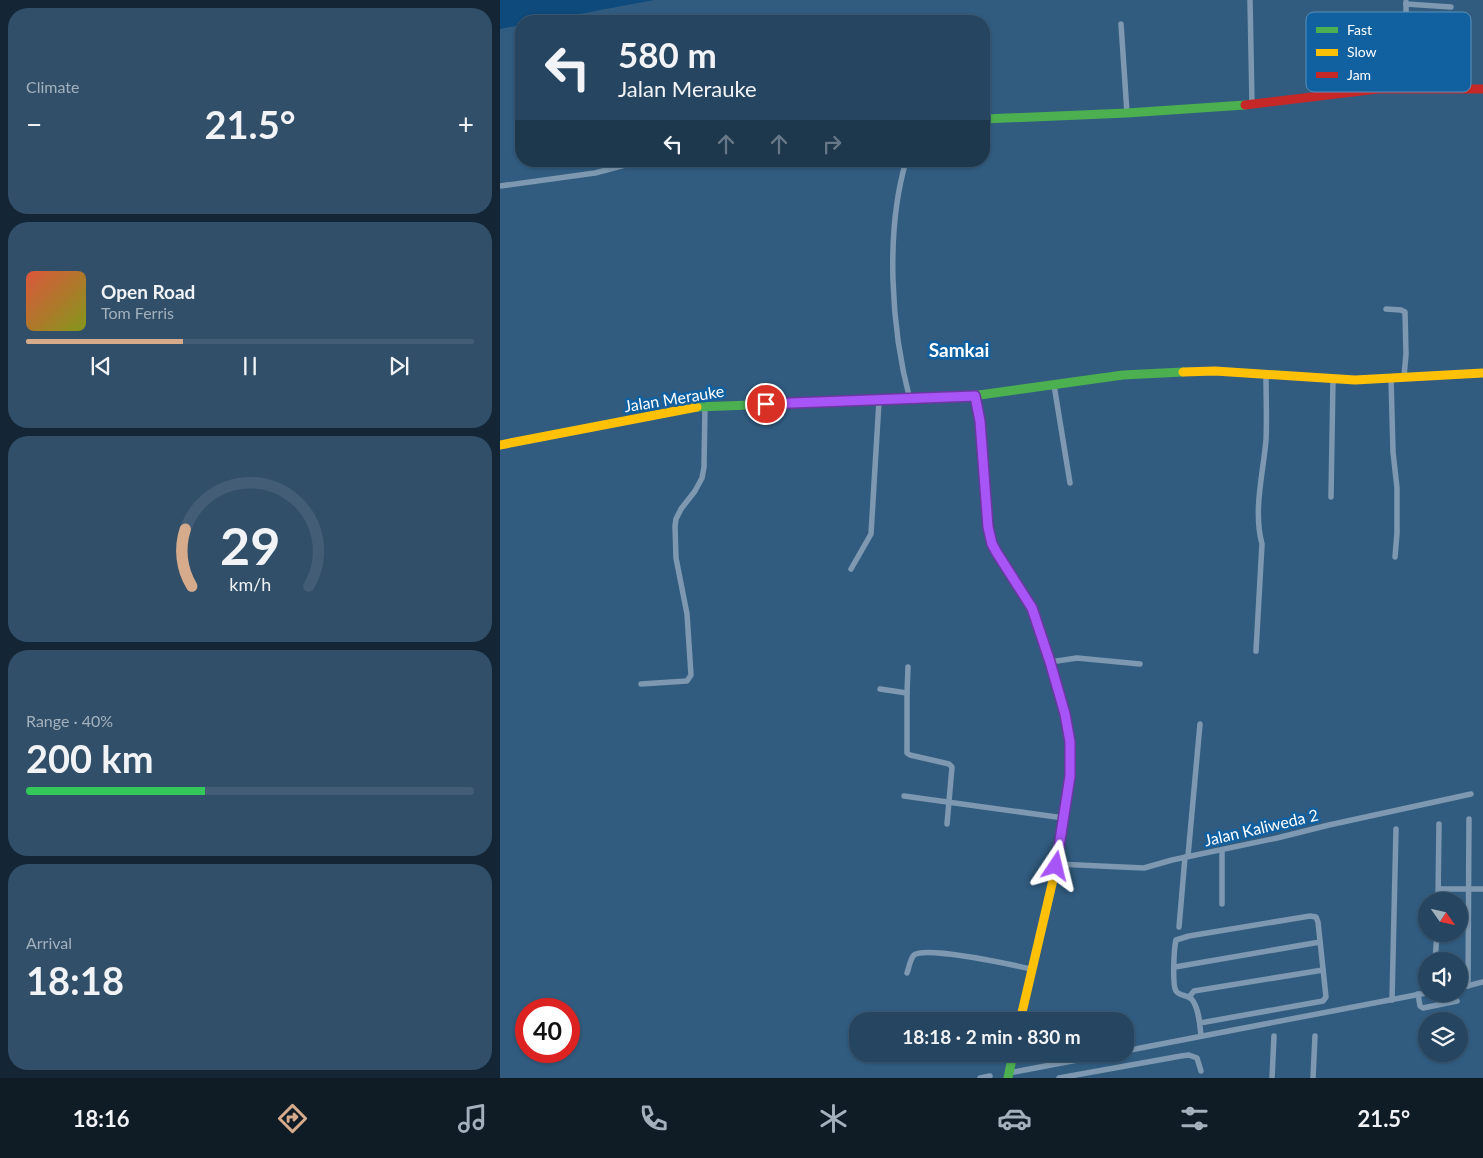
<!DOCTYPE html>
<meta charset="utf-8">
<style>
:root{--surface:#254560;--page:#314f69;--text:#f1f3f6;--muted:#a3b1bd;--line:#425d75;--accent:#d6ab8b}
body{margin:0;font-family:Lato,sans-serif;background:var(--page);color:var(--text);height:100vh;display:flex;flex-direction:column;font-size:19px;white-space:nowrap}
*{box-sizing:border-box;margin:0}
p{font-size:16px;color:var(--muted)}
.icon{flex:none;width:28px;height:28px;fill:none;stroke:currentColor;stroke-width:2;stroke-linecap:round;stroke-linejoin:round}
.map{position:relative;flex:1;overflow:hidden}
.sheet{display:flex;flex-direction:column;gap:8px;padding:8px;background:#142635;width:500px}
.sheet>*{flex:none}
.guide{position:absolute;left:15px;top:15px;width:475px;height:152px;border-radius:20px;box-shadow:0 1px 4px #0004,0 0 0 1px var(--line);background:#254560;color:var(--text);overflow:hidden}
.needle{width:32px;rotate:124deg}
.buttons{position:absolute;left:918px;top:892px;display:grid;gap:10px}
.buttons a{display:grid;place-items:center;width:50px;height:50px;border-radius:50%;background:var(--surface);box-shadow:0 1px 4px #0004,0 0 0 1px var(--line);font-size:25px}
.speed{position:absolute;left:15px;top:998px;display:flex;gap:10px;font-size:25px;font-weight:700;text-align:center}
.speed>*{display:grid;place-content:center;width:65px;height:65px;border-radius:50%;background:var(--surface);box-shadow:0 1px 4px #0004,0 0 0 1px var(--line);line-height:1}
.speed .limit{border:8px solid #d22;background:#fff;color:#111}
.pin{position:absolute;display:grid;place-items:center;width:42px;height:42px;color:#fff;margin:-21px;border:2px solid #fff;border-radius:50%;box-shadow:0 1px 5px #0007}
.me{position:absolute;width:55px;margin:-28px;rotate:10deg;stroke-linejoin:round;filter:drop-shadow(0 0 4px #0008)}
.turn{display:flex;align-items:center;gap:18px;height:105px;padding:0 20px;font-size:22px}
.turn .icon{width:65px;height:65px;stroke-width:2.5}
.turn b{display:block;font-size:35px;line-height:42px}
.lanes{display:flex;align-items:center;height:48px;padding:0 20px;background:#0003;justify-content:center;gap:25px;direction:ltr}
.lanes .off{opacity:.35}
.big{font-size:38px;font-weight:700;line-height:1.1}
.sheet .widget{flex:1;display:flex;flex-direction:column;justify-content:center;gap:8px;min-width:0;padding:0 18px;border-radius:20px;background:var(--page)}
.sheet .dial{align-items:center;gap:0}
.dial svg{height:130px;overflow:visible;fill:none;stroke:var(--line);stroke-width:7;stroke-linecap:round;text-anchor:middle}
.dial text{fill:var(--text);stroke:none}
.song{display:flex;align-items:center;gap:15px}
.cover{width:60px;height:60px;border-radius:8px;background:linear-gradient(135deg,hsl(10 70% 55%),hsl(70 70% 35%))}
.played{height:5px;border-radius:2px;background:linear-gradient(90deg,var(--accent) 35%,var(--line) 35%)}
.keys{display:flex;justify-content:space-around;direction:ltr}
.heat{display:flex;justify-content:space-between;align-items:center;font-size:28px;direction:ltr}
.charge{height:8px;border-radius:4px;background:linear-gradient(90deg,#34c759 40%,var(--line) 0)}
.trip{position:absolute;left:349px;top:1012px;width:285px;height:50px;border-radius:20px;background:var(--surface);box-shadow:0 1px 4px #0004,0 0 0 1px var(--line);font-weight:700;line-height:50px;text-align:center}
.menu{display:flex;height:80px;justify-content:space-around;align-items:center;background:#0f1c26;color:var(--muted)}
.menu .icon{width:35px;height:35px}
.menu .current{color:var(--accent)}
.menu b{font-size:22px;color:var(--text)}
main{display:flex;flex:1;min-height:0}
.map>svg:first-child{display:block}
.water{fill:#0e4a7c}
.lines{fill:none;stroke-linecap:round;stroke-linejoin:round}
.street{stroke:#7d98b0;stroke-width:5.5}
.fast{stroke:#4caf50;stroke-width:9}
.slow{stroke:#ffc107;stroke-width:9}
.jam{stroke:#c62828;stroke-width:9}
.route-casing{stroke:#6d37a1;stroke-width:12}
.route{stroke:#a855f7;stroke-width:9}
.labels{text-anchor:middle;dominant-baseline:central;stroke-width:5;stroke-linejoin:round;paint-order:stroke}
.street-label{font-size:16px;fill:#fff;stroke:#1160a0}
.quarter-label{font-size:19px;font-weight:bold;fill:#fff;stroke:#1160a0}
.key{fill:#1160a0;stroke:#5890bc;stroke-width:1}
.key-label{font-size:14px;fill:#fff}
</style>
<main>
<section class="sheet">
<div class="widget"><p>Climate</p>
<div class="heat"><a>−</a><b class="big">21.5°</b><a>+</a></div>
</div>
<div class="widget">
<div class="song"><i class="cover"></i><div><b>Open Road</b><p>Tom Ferris</p></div></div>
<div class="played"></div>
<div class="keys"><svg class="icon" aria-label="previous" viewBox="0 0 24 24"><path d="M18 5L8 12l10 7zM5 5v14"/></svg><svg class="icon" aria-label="pause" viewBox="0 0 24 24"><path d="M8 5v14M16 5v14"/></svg><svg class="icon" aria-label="next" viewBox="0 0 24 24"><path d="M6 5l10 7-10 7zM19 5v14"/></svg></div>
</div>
<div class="widget dial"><svg viewBox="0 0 100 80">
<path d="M14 69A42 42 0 1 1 86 69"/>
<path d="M14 69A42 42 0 0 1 10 34" stroke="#d6ab8b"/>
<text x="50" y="56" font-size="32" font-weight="700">29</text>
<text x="50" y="72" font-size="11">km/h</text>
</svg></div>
<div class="widget"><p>Range · 40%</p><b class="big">200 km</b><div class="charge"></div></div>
<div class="widget"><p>Arrival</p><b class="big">18:18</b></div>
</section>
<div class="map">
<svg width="983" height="1078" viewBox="0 0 983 1078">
<rect width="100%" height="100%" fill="#315c80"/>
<polygon class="water" points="0,0 154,0 42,21 21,21 21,25 0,29"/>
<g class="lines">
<g class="street">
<polyline points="750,0 752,104"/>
<polyline points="906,2 906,4 951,7"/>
<polyline points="906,4 907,88"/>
<polyline points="621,24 627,113"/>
<polyline points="859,40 868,40 869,53 878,57 878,89"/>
<path d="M406,161C385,233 391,328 410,400"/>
<polyline points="0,186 95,173 140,161"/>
<polyline points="886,309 901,310 905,312 906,354 904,377"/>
<polyline points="891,378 893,452 897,488 897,533 895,557"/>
<polyline points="554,385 570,483"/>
<polyline points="831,497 833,379"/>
<polyline points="351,569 371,534 379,401"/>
<path d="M756,651L762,544C753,510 763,475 766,440C767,419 766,396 766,375"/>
<polyline points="550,662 577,658 640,664"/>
<polyline points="141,684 187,681 191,675 187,614 176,558 175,526 176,519 181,509 195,491 202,478 204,467 205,406"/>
<polyline points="380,689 407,693 407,753 410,755 449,764 452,767 447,824"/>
<polyline points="407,693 408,667"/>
<polyline points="404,796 564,818"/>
<polyline points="688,856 700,724"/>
<polyline points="556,864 644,868 672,860 777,838 829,825 971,794"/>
<polyline points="939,889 983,889"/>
<polyline points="938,901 939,824"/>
<polyline points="722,904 722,850"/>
<polyline points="679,927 685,857"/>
<polyline points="935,961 937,934"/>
<polyline points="675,967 820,942"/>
<path d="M407,973C409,968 410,959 414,955C426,946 513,965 531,969"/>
<polyline points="968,986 969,819"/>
<polyline points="959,988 983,982"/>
<polyline points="918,994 920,1006 923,1008 957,1001"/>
<polyline points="689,997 694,991 823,970"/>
<polyline points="892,1000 896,829"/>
<path d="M700,1023L823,1001L826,997L818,922L816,917L810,916L689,936L676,940C674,948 672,985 676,991C680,997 689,994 693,1001C699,1010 700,1025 701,1036"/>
<polyline points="625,1051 926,993"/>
<polyline points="509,1073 609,1054"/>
<polyline points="480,1078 490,1076"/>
<polyline points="559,1078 681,1056 689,1055 697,1058 701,1071"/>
<polyline points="772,1078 774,1036"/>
<polyline points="813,1078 815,1036"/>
</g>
<g class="fast">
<polyline points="484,119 627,113 745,105"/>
<polyline points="475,396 480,421 488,527 492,544 524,594 536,620 565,714 571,758 568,794 556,867"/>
<polyline points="197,407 465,397 623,375 683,372"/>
<polyline points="508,1078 513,1054"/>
</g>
<g class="slow">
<polyline points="683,372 715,371 855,380 983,373"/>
<polyline points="0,445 197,407"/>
<polyline points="520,1021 556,867"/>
</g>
<polyline class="jam" points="745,105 878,89 983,89"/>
</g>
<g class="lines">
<g class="route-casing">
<polyline id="route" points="266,404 475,396 480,421 488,527 492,544 497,553 532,608 550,662 565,714 570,742 570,776 556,866"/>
</g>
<use href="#route" class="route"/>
</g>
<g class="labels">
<g class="street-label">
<text transform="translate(174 398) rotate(-9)">Jalan Merauke</text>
<text transform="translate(761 827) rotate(-13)">Jalan Kaliweda 2</text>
</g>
<g class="quarter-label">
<text x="459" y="349">Samkai</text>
</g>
</g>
<rect x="806" y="12" width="165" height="80" rx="8" class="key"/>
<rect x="816" y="27" width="22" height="6" fill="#4caf50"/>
<rect x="816" y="49" width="22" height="7" fill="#ffc107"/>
<rect x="816" y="72" width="22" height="6" fill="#c62828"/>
<g class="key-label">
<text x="847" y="35">Fast</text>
<text x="847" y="57">Slow</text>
<text x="847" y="80">Jam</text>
</g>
</svg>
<div class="buttons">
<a><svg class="needle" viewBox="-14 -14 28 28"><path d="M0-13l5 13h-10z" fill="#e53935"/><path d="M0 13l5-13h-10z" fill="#a3b1bd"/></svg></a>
<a><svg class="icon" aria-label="sound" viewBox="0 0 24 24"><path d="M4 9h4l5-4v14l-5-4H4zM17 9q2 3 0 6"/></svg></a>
<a><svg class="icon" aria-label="layers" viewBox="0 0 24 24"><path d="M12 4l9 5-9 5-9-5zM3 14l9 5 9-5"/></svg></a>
</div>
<div class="speed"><div class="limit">40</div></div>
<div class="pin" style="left:266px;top:404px;background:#d93025"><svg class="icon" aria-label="arrive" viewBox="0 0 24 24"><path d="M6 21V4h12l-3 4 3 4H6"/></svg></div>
<svg class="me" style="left:556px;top:866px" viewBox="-20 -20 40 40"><path d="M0-17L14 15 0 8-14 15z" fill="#a855f7" stroke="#fff" stroke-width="4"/></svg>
<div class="trip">18:18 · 2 min · 830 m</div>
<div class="guide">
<div class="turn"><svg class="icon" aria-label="left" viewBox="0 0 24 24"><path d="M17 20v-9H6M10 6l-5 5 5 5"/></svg><div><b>580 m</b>Jalan Merauke</div></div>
<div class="lanes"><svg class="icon" aria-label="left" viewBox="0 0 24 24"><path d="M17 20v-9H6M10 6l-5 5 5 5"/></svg><svg class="icon off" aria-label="ahead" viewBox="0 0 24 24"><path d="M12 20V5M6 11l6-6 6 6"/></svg><svg class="icon off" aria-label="ahead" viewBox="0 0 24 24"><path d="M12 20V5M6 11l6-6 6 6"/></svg><svg class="icon off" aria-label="right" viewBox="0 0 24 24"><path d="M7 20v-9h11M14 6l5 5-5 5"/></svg></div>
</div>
</div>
</main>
<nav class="menu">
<b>18:16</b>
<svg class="icon current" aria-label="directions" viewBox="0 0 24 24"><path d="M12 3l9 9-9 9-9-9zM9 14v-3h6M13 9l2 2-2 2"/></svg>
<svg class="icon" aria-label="music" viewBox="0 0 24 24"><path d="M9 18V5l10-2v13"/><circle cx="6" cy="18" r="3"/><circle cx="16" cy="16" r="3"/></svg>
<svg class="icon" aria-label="phone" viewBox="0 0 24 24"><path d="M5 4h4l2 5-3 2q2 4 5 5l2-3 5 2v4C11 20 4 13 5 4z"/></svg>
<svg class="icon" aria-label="climate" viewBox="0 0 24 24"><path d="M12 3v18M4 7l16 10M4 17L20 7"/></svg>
<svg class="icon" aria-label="car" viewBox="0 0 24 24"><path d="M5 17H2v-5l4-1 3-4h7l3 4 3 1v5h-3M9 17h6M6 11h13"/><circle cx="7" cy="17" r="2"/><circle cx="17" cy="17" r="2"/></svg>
<svg class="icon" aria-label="filters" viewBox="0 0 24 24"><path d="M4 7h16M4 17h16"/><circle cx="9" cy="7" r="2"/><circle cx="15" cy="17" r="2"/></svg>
<b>21.5°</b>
</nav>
